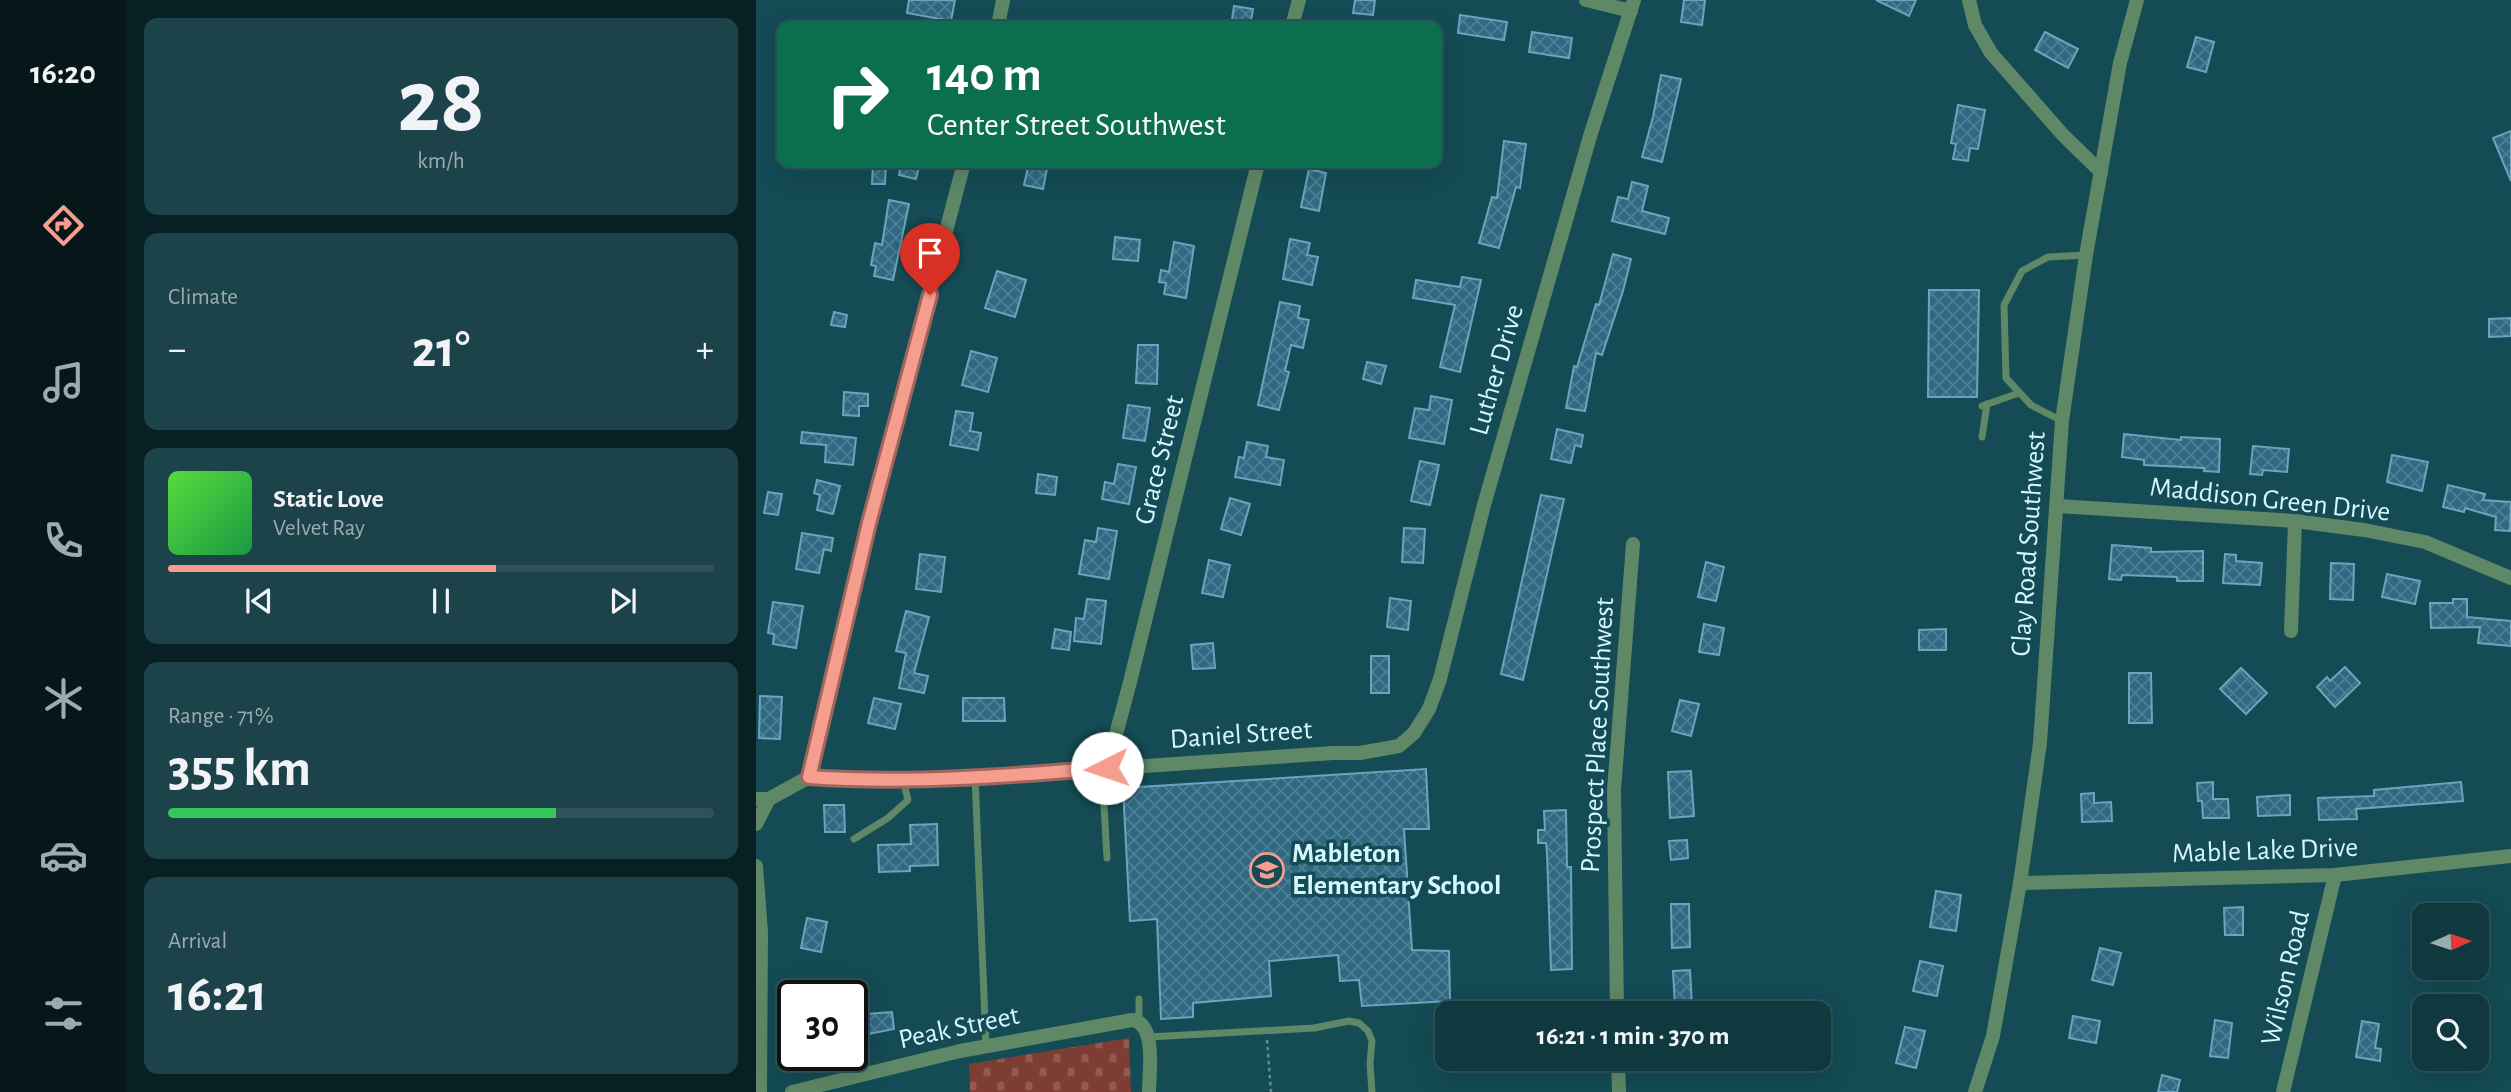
<!DOCTYPE html>
<meta charset="utf-8">
<style>
:root{--surface:#0f383f;--page:#1d434a;--text:#f1f3f6;--muted:#9bacb0;--line:#2f5259;--accent:#f59d8e}
body{margin:0;font-family:"Alegreya Sans",sans-serif;background:var(--page);color:var(--text);height:100vh;display:flex;flex-direction:column;font-size:26px;white-space:nowrap}
*{box-sizing:border-box;margin:0}
p{font-size:23px;color:var(--muted)}
.icon{flex:none;width:38px;height:38px;fill:none;stroke:currentColor;stroke-width:2;stroke-linecap:round;stroke-linejoin:round}
.map{position:relative;flex:1;overflow:hidden}
.sheet{display:flex;flex-direction:column;gap:18px;padding:18px;background:#081f23;width:630px}
.sheet>*{flex:none}
.top-card{position:absolute;left:21px;top:21px;width:665px;height:147px;border-radius:14px;box-shadow:0 7px 28px #0002,0 0 0 2px var(--line);background:#0b6e4f;color:#fff;overflow:hidden}
.needle{width:46px;rotate:87deg}
.buttons{position:absolute;left:1656px;top:903px;display:grid;gap:14px}
.buttons a{display:grid;place-items:center;width:77px;height:77px;border-radius:14px;background:var(--surface);box-shadow:0 7px 28px #0002,0 0 0 2px var(--line);font-size:35px}
.speed{position:absolute;left:21px;top:980px;display:flex;gap:14px;font-size:35px;font-weight:700;text-align:center}
.speed>*{display:grid;place-content:center;width:91px;height:91px;border-radius:50%;background:var(--surface);box-shadow:0 7px 28px #0002,0 0 0 2px var(--line);line-height:1}
.speed .limit{border:4px solid #111;border-radius:10px;background:#fff;color:#111}
.pin{position:absolute;display:grid;place-items:center;width:60px;height:60px;color:#fff;margin:-72px -30px;border-radius:50% 50% 50% 0;rotate:-45deg;box-shadow:0 0 7px #0007}
.pin .icon{rotate:45deg}
.me{position:absolute;width:77px;margin:-38px;rotate:266deg;stroke-linejoin:round;filter:drop-shadow(0 0 5px #0008)}
.turn{display:flex;align-items:center;gap:24px;height:147px;padding:0 35px;font-size:32px}
.turn .icon{width:91px;height:91px;stroke-width:2.5}
.turn b{display:block;font-size:49px;line-height:60px}
.big{font-size:52px;font-weight:700;line-height:1.1}
.sheet .tile{flex:1;display:flex;flex-direction:column;justify-content:center;gap:10px;min-width:0;padding:0 24px;border-radius:14px;background:var(--page)}
.sheet .dial{align-items:center;gap:0}
.dial b{font-size:91px;line-height:1}
.song{display:flex;align-items:center;gap:21px}
.cover{width:84px;height:84px;border-radius:10px;background:linear-gradient(135deg,hsl(110 70% 55%),hsl(140 70% 35%))}
.played{height:7px;border-radius:4px;background:linear-gradient(90deg,var(--accent) 60%,var(--line) 60%)}
.keys{display:flex;justify-content:space-around;direction:ltr}
.heat{display:flex;justify-content:space-between;align-items:center;font-size:38px;direction:ltr}
.charge{height:10px;border-radius:5px;background:linear-gradient(90deg,#34c759 71%,var(--line) 0)}
.trip{position:absolute;left:679px;top:1001px;width:396px;height:70px;border-radius:14px;background:var(--surface);box-shadow:0 7px 28px #0002,0 0 0 2px var(--line);font-weight:700;line-height:70px;text-align:center}
main{display:flex;flex:1;min-height:0}
.dock{display:flex;flex-direction:column;width:126px;justify-content:space-around;align-items:center;background:#061619;color:var(--muted)}
.dock .icon{width:49px;height:49px}
.dock .selected{color:var(--accent)}
.dock b{font-size:32px;color:var(--text)}
.map>svg:first-child{display:block}
.cemetery{fill:url(#cemetery-stones)}
.building{fill:url(#building-cross-hatch);stroke:#6ba4bf;stroke-width:2}
.lines{fill:none;stroke-linecap:round;stroke-linejoin:round}
.path{stroke:#608e96;stroke-width:2.5;stroke-dasharray:3.5 3.5;stroke-linecap:butt}
.service{stroke:#5e8866;stroke-width:7}
.minor{stroke:#5e8866;stroke-width:14}
.tertiary{stroke:#5e8866;stroke-width:14}
.route-casing{stroke:#9f665c;stroke-width:18}
.route{stroke:#f59d8e;stroke-width:12}
.labels{text-anchor:middle;dominant-baseline:central;stroke-width:7;stroke-linejoin:round;paint-order:stroke}
.street-label{font-size:28px;fill:#d5f6fd;stroke:#144b54}
.poi-label{font-size:28px;font-weight:bold;fill:#d5f6fd;stroke:#144b54;text-anchor:start}
</style>
<main>
<nav class="dock">
<b>16:20</b>
<svg class="icon selected" aria-label="directions" viewBox="0 0 24 24"><path d="M12 3l9 9-9 9-9-9zM9 14v-3h6M13 9l2 2-2 2"/></svg>
<svg class="icon" aria-label="music" viewBox="0 0 24 24"><path d="M9 18V5l10-2v13"/><circle cx="6" cy="18" r="3"/><circle cx="16" cy="16" r="3"/></svg>
<svg class="icon" aria-label="phone" viewBox="0 0 24 24"><path d="M5 4h4l2 5-3 2q2 4 5 5l2-3 5 2v4C11 20 4 13 5 4z"/></svg>
<svg class="icon" aria-label="climate" viewBox="0 0 24 24"><path d="M12 3v18M4 7l16 10M4 17L20 7"/></svg>
<svg class="icon" aria-label="car" viewBox="0 0 24 24"><path d="M5 17H2v-5l4-1 3-4h7l3 4 3 1v5h-3M9 17h6M6 11h13"/><circle cx="7" cy="17" r="2"/><circle cx="17" cy="17" r="2"/></svg>
<svg class="icon" aria-label="filters" viewBox="0 0 24 24"><path d="M4 7h16M4 17h16"/><circle cx="9" cy="7" r="2"/><circle cx="15" cy="17" r="2"/></svg>
</nav>
<section class="sheet">
<div class="tile dial"><b>28</b><p>km/h</p></div>
<div class="tile"><p>Climate</p>
<div class="heat"><a>−</a><b class="big">21°</b><a>+</a></div>
</div>
<div class="tile">
<div class="song"><i class="cover"></i><div><b>Static Love</b><p>Velvet Ray</p></div></div>
<div class="played"></div>
<div class="keys"><svg class="icon" aria-label="previous" viewBox="0 0 24 24"><path d="M18 5L8 12l10 7zM5 5v14"/></svg><svg class="icon" aria-label="pause" viewBox="0 0 24 24"><path d="M8 5v14M16 5v14"/></svg><svg class="icon" aria-label="next" viewBox="0 0 24 24"><path d="M6 5l10 7-10 7zM19 5v14"/></svg></div>
</div>
<div class="tile"><p>Range · 71%</p><b class="big">355 km</b><div class="charge"></div></div>
<div class="tile"><p>Arrival</p><b class="big">16:21</b></div>
</section>
<div class="map">
<svg width="1755" height="1092" viewBox="0 0 1755 1092">
<defs>
<pattern id="cemetery-stones" width="16" height="16" patternUnits="userSpaceOnUse" patternTransform="scale(1.75)"><rect width="16" height="16" fill="#7e3d33"/><path d="M2 7V4a2 2 0 0 1 4 0v3zM10 15v-3a2 2 0 0 1 4 0v3z" fill="#8f5a51"/></pattern>
<pattern id="building-cross-hatch" width="8" height="8" patternUnits="userSpaceOnUse" patternTransform="scale(1.75)"><rect width="8" height="8" fill="#306982"/><path d="M0 0l8 8M0 8l8-8" fill="none" stroke="#4d7f95"/></pattern>
</defs>
<rect width="100%" height="100%" fill="#144b54"/>
<polygon class="cemetery" points="373,1038 375,1092 214,1092 213,1064"/>
<g class="building">
<polygon points="153,0 199,0 195,21 151,13"/>
<polygon points="599,0 619,0 617,15 597,13"/>
<polygon points="928,0 949,0 946,25 925,22"/>
<polygon points="1120,0 1160,0 1153,16"/>
<polygon points="478,6 497,9 494,26 475,26"/>
<polygon points="704,15 751,22 748,40 702,33"/>
<polygon points="776,32 816,38 813,58 773,52"/>
<polygon points="1289,32 1322,49 1312,68 1279,50"/>
<polygon points="1440,37 1458,42 1450,72 1431,67"/>
<polygon points="905,75 925,79 906,162 886,157 897,117"/>
<polygon points="1202,105 1229,110 1222,149 1214,148 1212,161 1197,159 1200,144 1195,143"/>
<polygon points="1755,131 1755,181 1737,138"/>
<polygon points="748,141 770,144 764,188 760,187 743,248 723,243 736,197 741,198"/>
<polygon points="117,163 130,164 129,184 116,184"/>
<polygon points="145,163 164,163 160,179 143,175"/>
<polygon points="273,163 292,163 287,189 268,185"/>
<polygon points="553,169 570,173 563,211 545,207"/>
<polygon points="876,182 892,186 886,211 913,218 909,234 856,221 862,197 872,199"/>
<polygon points="133,200 153,204 137,280 118,276 120,266 115,265 119,243 126,245"/>
<polygon points="359,237 384,240 382,261 357,259"/>
<polygon points="534,239 554,243 551,255 562,257 556,285 527,279"/>
<polygon points="418,242 438,246 430,298 408,294 410,283 403,282 405,270 413,272"/>
<polygon points="857,254 875,259 867,291 846,355 840,353 829,411 810,408 818,366 821,367 840,304 843,305"/>
<polygon points="241,271 270,280 259,317 229,308"/>
<polygon points="706,277 725,280 704,372 684,367 699,305 657,298 660,280 704,287"/>
<polygon points="1173,290 1223,290 1221,397 1172,397"/>
<polygon points="524,302 544,306 542,318 553,320 547,348 535,345 529,371 533,372 523,410 502,405"/>
<polygon points="78,312 91,315 89,327 75,325"/>
<polygon points="1755,318 1755,336 1733,337 1733,319"/>
<polygon points="382,345 402,345 401,384 380,383"/>
<polygon points="215,351 241,358 232,392 206,385"/>
<polygon points="611,362 630,366 625,384 607,379"/>
<polygon points="88,392 112,394 112,406 103,406 103,416 87,415"/>
<polygon points="675,396 696,400 688,444 653,438 659,408 673,410"/>
<polygon points="372,405 394,408 389,441 367,438"/>
<polygon points="200,411 217,413 214,431 225,433 222,450 194,445"/>
<polygon points="801,429 827,435 825,447 819,445 815,463 795,459"/>
<polygon points="46,432 100,438 97,465 69,462 70,445 45,443"/>
<polygon points="1368,434 1425,440 1425,437 1464,439 1463,472 1448,471 1448,468 1388,465 1388,460 1366,457"/>
<polygon points="491,442 512,446 510,457 528,460 524,485 479,477 483,457 488,458"/>
<polygon points="1497,446 1533,449 1531,472 1507,470 1506,475 1494,474"/>
<polygon points="1636,455 1672,462 1666,491 1631,482"/>
<polygon points="664,461 683,465 674,505 655,501"/>
<polygon points="362,464 380,467 373,504 346,499 349,482 358,484"/>
<polygon points="282,474 301,477 299,495 280,493"/>
<polygon points="61,480 84,486 77,514 61,510 64,495 58,493"/>
<polygon points="1692,485 1729,494 1727,500 1755,502 1754,531 1739,530 1740,517 1709,508 1708,512 1687,507"/>
<polygon points="12,492 26,494 22,515 8,513"/>
<polygon points="785,495 808,499 767,680 745,674"/>
<polygon points="474,498 494,504 485,535 465,529"/>
<polygon points="342,528 361,531 353,579 323,574 329,540 340,542"/>
<polygon points="648,528 669,529 667,563 646,562"/>
<polygon points="46,533 77,538 75,551 68,549 63,573 40,569"/>
<polygon points="1356,545 1395,548 1395,552 1447,551 1447,581 1421,581 1421,577 1366,575 1365,580 1353,579"/>
<polygon points="164,554 189,557 185,592 160,589"/>
<polygon points="1469,554 1480,555 1480,561 1506,563 1504,585 1467,583"/>
<polygon points="453,560 474,565 467,597 446,593"/>
<polygon points="950,562 968,567 960,601 942,597"/>
<polygon points="1575,563 1598,564 1597,600 1574,599"/>
<polygon points="1631,574 1664,581 1659,604 1626,597"/>
<polygon points="634,598 655,601 652,630 631,627"/>
<polygon points="331,599 350,601 345,644 318,641 320,618 328,619"/>
<polygon points="1697,599 1711,599 1711,617 1755,621 1755,646 1722,643 1724,627 1675,628 1674,603 1697,603"/>
<polygon points="17,602 47,606 40,648 17,644 18,634 12,633"/>
<polygon points="150,611 173,617 158,673 172,676 168,693 143,688 150,653 140,651"/>
<polygon points="948,624 968,628 963,655 943,652"/>
<polygon points="299,629 315,632 313,650 296,648"/>
<polygon points="1190,629 1190,650 1163,650 1163,630"/>
<polygon points="457,643 459,668 437,669 435,645"/>
<rect x="615" y="656" width="18" height="37"/>
<polygon points="1589,667 1604,683 1579,707 1561,687 1571,677 1574,681"/>
<polygon points="1485,668 1511,693 1490,714 1464,689"/>
<polygon points="1373,673 1395,673 1396,723 1373,723"/>
<polygon points="4,696 26,697 24,739 3,738"/>
<polygon points="118,698 145,704 139,729 112,723"/>
<polygon points="207,698 248,698 249,721 207,721"/>
<polygon points="924,700 943,704 935,736 916,731"/>
<polygon points="670,769 673,829 648,829 656,950 693,951 694,1001 606,1006 603,980 584,981 582,955 513,961 515,996 437,1003 437,1017 405,1019 401,919 374,921 367,788"/>
<polygon points="935,771 938,816 914,818 912,772"/>
<polygon points="1457,782 1457,799 1472,799 1473,818 1447,818 1446,801 1442,801 1441,783"/>
<polygon points="1705,782 1707,801 1600,809 1601,819 1563,820 1562,798 1618,796 1618,790"/>
<polygon points="1338,793 1338,803 1355,802 1356,821 1326,822 1325,794"/>
<polygon points="1534,795 1534,815 1502,816 1501,797"/>
<polygon points="68,805 88,805 89,832 69,832"/>
<polygon points="810,810 811,867 815,867 816,969 795,970 791,853 790,843 782,843 782,830 789,830 788,811"/>
<polygon points="181,824 182,865 154,866 154,871 123,872 122,845 155,844 154,825"/>
<polygon points="931,840 932,858 915,860 913,841"/>
<polygon points="1180,891 1205,895 1200,931 1174,927"/>
<polygon points="915,904 933,904 934,947 916,948"/>
<polygon points="1487,907 1487,935 1469,935 1468,908"/>
<polygon points="51,918 71,922 65,952 45,948"/>
<polygon points="1344,948 1365,953 1357,985 1336,980"/>
<polygon points="1164,961 1187,966 1181,996 1157,991"/>
<polygon points="934,970 936,1006 919,1007 917,971"/>
<polygon points="136,1012 138,1029 112,1034 110,1014"/>
<polygon points="1317,1016 1344,1021 1340,1043 1313,1038"/>
<polygon points="1459,1020 1476,1023 1472,1058 1454,1056"/>
<polygon points="1606,1021 1623,1024 1619,1048 1625,1049 1624,1061 1600,1057"/>
<polygon points="1149,1027 1169,1031 1160,1068 1140,1063"/>
<polygon points="1406,1075 1424,1080 1421,1092 1402,1092"/>
</g>
<g class="lines">
<polyline class="path" points="511,1040 515,1092"/>
<g class="service">
<polyline points="1226,406 1263,393"/>
<polyline points="1306,421 1275,405 1250,378 1248,305 1266,271 1292,257 1330,255"/>
<polyline points="1226,437 1231,404"/>
<polyline points="219,777 230,1046"/>
<polyline points="348,806 351,858"/>
<polyline points="98,839 132,818 152,800 147,779"/>
<polyline points="376,1020 383,1014 383,999"/>
<polyline points="393,1037 558,1028 593,1021 603,1023 612,1031 616,1041 614,1063 616,1092"/>
</g>
<g class="minor">
<polyline points="830,0 875,11"/>
<polyline points="1213,0 1219,25 1235,53 1307,135 1345,172"/>
<polyline points="242,26 247,0"/>
<polyline points="536,26 543,0"/>
<polyline points="1302,506 1539,521 1608,530 1669,542 1755,578"/>
<polyline points="1535,631 1539,521"/>
<polyline points="351,768 374,682 502,163"/>
<polyline points="53,777 113,523 208,163"/>
<polyline points="0,799 13,799 53,777 93,780 245,776 577,753 604,753 643,746 658,733 673,709 684,679 728,505 835,133 878,0"/>
<polyline points="0,824 13,799"/>
<polyline points="0,866 5,932 4,1092"/>
<polyline points="1264,883 1579,875 1755,856"/>
<polyline points="861,1013 858,790 877,544"/>
<polyline points="862,1059 863,1092"/>
<path d="M36,1092L204,1051L376,1020C401,1023 393,1073 393,1092"/>
<polyline points="1527,1092 1579,875"/>
</g>
<polyline class="tertiary" points="1219,1092 1237,1036 1264,883 1284,743 1306,421 1330,255 1364,63 1381,0"/>
</g>
<g class="lines">
<g class="route-casing">
<path id="route" d="M174,295L113,523L53,777C152,784 252,776 351,768"/>
</g>
<use href="#route" class="route"/>
</g>
<defs>
<g id="school-ring" transform="scale(1.75)"><circle r="9.5" fill="#144b54" stroke="#f59d8e" stroke-width="1.5"/><path d="M0-5L7-2L0 1L-7-2ZM-4 1L0 2.5L4 1V4Q0 6-4 4Z" fill="#f59d8e"/></g>
</defs>
<g fill-rule="evenodd">
<use href="#school-ring" x="511" y="870"/>
</g>
<g class="labels">
<g class="street-label">
<text transform="translate(741 370) rotate(-74)">Luther Drive</text>
<text transform="translate(404 460) rotate(-76)">Grace Street</text>
<text transform="translate(1514 500) rotate(6)">Maddison Green Drive</text>
<text transform="translate(1273 544) rotate(-86)">Clay Road Southwest</text>
<text transform="translate(485 735) rotate(-4)">Daniel Street</text>
<text transform="translate(842 735) rotate(-87)">Prospect Place Southwest</text>
<text transform="translate(1509 851) rotate(-2)">Mable Lake Drive</text>
<text transform="translate(1530 978) rotate(-77)">Wilson Road</text>
<text transform="translate(203 1028) rotate(-12)">Peak Street</text>
</g>
<g class="poi-label">
<text x="536" y="854">Mableton<tspan x="536" dy="32">Elementary School</tspan></text>
</g>
</g>
</svg>
<div class="buttons">
<a><svg class="needle" viewBox="-14 -14 28 28"><path d="M0-13l5 13h-10z" fill="#e53935"/><path d="M0 13l5-13h-10z" fill="#9bacb0"/></svg></a>
<a><svg class="icon" aria-label="search" viewBox="0 0 24 24"><circle cx="10" cy="10" r="6"/><path d="M15 15l6 6"/></svg></a>
</div>
<div class="speed"><div class="limit">30</div></div>
<div class="pin" style="left:174px;top:295px;background:#d93025"><svg class="icon" aria-label="arrive" viewBox="0 0 24 24"><path d="M6 21V4h12l-3 4 3 4H6"/></svg></div>
<svg class="me" style="left:351px;top:768px" viewBox="-20 -20 40 40"><circle r="19" fill="#fff"/><path d="M0-13L10 11 0 6-10 11z" fill="#f59d8e"/></svg>
<div class="trip">16:21 · 1 min · 370 m</div>
<div class="top-card">
<div class="turn"><svg class="icon" aria-label="right" viewBox="0 0 24 24"><path d="M7 20v-9h11M14 6l5 5-5 5"/></svg><div><b>140 m</b>Center Street Southwest</div></div>
</div>
</div>
</main>
